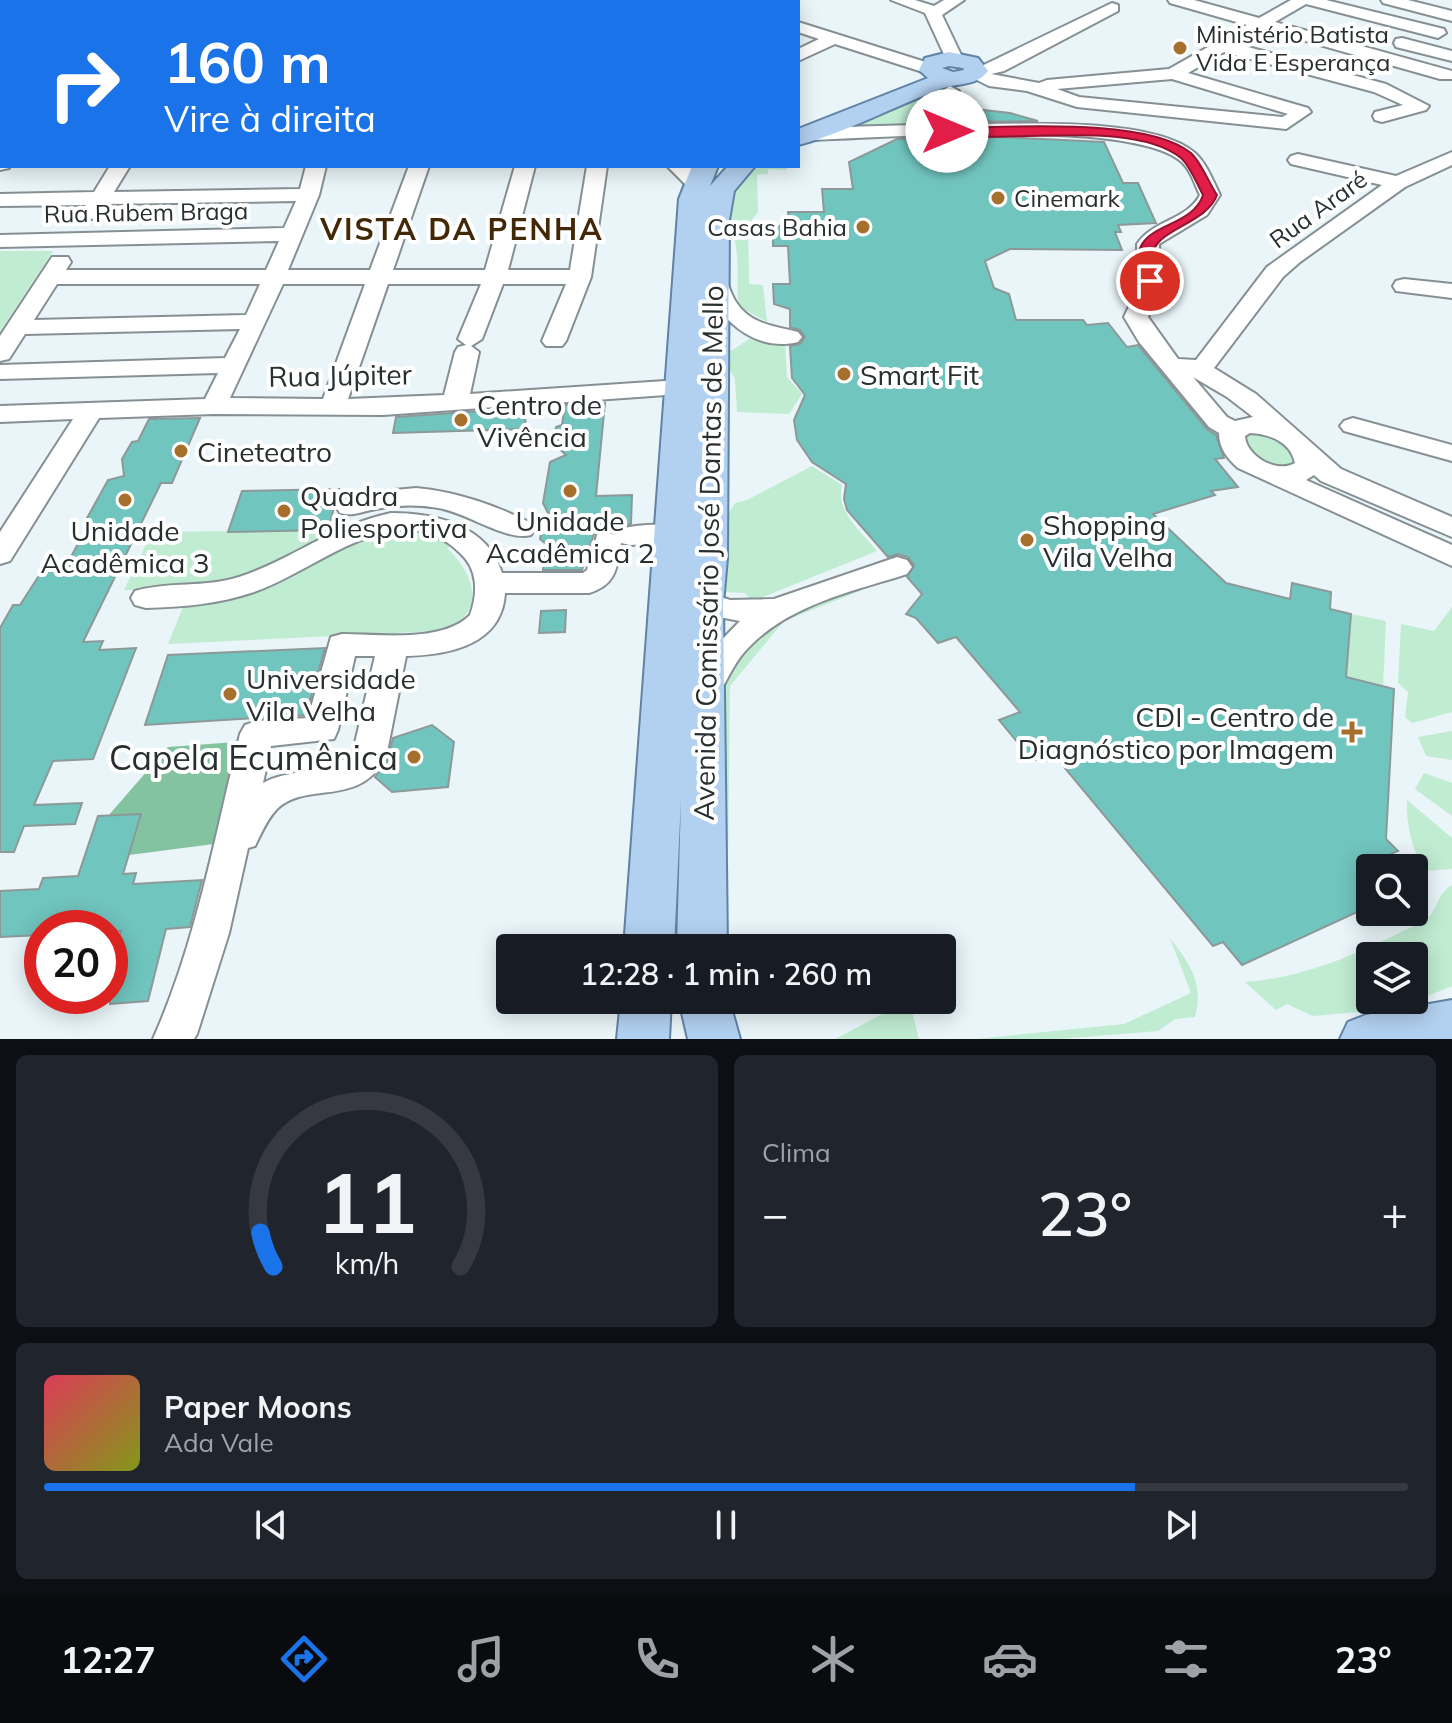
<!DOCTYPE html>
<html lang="pt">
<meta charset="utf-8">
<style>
:root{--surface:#171b24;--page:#20242c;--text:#f1f3f6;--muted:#9ea1a6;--line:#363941;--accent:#1a73e8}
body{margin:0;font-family:Mulish,sans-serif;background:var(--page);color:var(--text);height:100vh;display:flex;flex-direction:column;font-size:30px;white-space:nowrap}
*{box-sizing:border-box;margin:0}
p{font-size:26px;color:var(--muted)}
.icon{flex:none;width:44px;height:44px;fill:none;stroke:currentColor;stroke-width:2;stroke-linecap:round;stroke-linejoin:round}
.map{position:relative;height:1039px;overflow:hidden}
.panel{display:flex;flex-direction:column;gap:16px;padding:16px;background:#0d0f14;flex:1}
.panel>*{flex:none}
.hud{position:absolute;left:0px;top:0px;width:800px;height:168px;box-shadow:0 4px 20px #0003;background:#1a73e8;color:#fff;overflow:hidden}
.tools{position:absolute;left:1356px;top:854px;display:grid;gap:16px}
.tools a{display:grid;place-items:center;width:72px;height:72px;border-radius:8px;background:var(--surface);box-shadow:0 4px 20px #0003;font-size:40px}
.speed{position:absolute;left:24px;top:910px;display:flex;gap:16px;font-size:40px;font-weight:700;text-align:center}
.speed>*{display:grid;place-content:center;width:104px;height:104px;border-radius:50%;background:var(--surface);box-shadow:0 4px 20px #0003;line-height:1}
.speed .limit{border:12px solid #d22;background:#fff;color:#111}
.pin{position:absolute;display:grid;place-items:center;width:68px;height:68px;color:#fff;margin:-34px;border:4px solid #fff;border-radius:50%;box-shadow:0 2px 8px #0007}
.me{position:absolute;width:88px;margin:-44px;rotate:90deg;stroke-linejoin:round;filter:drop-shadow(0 0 6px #0008)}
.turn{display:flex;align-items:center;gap:28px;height:168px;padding:0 32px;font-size:36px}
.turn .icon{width:104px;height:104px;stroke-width:2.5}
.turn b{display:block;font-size:56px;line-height:68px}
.big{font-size:60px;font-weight:600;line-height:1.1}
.panel .widget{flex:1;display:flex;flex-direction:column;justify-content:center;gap:12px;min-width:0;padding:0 28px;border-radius:12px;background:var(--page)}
.panel .dial{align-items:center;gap:0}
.dial svg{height:208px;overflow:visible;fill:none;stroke:var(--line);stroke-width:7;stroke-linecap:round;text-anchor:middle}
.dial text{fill:var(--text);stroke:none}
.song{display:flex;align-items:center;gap:24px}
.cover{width:96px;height:96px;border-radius:12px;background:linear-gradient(135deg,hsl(350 70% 55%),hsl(70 70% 35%))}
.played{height:8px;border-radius:4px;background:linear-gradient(90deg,var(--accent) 80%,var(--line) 80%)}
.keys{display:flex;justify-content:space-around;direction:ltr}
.heat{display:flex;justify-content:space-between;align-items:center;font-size:44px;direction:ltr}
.panel .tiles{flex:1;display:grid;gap:16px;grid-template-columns:1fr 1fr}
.widget:last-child{grid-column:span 2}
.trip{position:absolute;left:496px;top:934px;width:460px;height:80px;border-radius:8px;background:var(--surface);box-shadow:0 4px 20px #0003;font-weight:600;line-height:80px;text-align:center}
.dock{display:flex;height:128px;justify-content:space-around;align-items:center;background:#090b0e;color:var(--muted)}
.dock .icon{width:56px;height:56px}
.dock .active{color:var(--accent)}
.dock b{font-size:36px;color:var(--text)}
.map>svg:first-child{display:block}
.green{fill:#c0ecd2;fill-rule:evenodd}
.forest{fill:#84c3a0}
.building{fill:#71c5bf;stroke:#8d9998;stroke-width:2}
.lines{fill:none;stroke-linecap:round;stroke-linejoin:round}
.minor-casing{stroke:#869094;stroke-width:4}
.major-casing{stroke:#6083a6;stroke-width:4}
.minor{fill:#fff;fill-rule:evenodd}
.major{fill:#b2d0f0;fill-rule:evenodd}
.route{fill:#e11d48;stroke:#92132f;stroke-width:2}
.poi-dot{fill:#a66f2b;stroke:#fff;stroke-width:3}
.labels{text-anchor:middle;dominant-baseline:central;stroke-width:8;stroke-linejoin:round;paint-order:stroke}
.far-poi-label{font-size:24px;fill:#292e2f;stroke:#fff;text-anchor:start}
.far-street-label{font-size:24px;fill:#292e2f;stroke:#fff}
.poi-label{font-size:28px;fill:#292e2f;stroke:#fff;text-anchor:start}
.street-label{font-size:28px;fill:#292e2f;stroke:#fff}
.far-district-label{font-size:30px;font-weight:bold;letter-spacing:2px;fill:#422806;stroke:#fff}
.near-poi-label{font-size:34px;fill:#292e2f;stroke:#fff;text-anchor:end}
</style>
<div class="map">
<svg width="1452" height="1039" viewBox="0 0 1452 1039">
<rect width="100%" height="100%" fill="#e9f5f9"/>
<g class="green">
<path d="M911,101H920C918,107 920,114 917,120C910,134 853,133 842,124Z"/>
<path d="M750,166H789L786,170L768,169V174L757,175L758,212L748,225L749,284L763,285L767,322L738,306C737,287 739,266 736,247C729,204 717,203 750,166Z"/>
<polygon points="0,251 53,251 0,331"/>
<polygon points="755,335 785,342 787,377 802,394 789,414 737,412 735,379 727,365 728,353"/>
<path d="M1254,433C1271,433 1291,444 1294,462C1275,476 1258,457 1246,444V437Z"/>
<path d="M812,466L842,485C835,511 861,531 877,551L763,597L750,599L745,593L724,592L726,517L735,503L747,500Z"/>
<path d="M381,528L430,530L452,546L447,548C477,577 488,617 437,631L168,644L185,602Z"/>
<polygon points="320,530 318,545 237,579 184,589 124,590 152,532"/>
<polygon points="864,582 860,591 784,621 730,686 727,948 717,948 721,682 767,622"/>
<polygon points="1452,607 1452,712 1412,723 1405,717 1408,692 1398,683 1401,624 1434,631"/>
<polygon points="1351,614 1386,621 1383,687 1346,677"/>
<polygon points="1452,731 1452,760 1426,756 1418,737"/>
<polygon points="1424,773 1452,783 1452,816 1415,789"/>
<path d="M1407,800L1452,838V869L1424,871C1412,847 1406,827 1407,800Z"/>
<path d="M1452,885V986L1403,1006L1357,1012L1313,1016L1287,1004L1276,1010L1245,982C1312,977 1367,949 1426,920C1438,909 1437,893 1452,885ZM1370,956H1414V1000H1370Z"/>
<path d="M1170,938C1190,964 1204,983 1195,1017L1175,1019L1158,1031L1060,1039H975L1124,1024L1191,993Z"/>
<polygon points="909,1000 919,1039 835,1039"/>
</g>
<polygon class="forest" points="236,742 214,844 129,855 108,816 168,747"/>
<g class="building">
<polygon points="949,106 1010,113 1038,121 944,122"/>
<polygon points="1001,137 1104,142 1123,183 1138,183 1156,223 1118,225 1121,232 1115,232 1122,250 1010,249 985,261 994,288 1009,294 1016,320 1083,320 1087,325 1108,323 1127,347 1138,345 1207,429 1216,435 1224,458 1215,459 1238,487 1211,491 1215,495 1153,514 1226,583 1290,599 1292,583 1331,592 1330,609 1351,614 1346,677 1394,689 1386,839 1398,851 1386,856 1397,868 1370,868 1370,906 1242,965 1223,942 1213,946 1059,761 1025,759 1023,749 999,720 1020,712 956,637 938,643 916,618 906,614 922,594 907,577 914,565 908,557 898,554 888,557 847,510 844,499 846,484 812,462 797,440 794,420 805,395 792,378 790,346 800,344 805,337 800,330 790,327 790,309 774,304 773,284 790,284 788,246 773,246 773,228 789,223 788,212 824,212 822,189 853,189 849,162 897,139"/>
<polygon points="605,403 596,496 632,495 631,524 619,526 615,532 606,530 594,534 582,570 543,570 546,544 540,539 543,520 548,513 543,503 550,462 566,455 554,444 556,427 562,425 565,405"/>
<polygon points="526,408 525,429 393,433 396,417"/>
<polygon points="200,418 172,483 161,483 83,642 103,641 99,650 136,648 93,759 53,761 34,805 82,803 75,824 24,826 14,852 0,852 0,628 13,605 20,605 42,571 63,572 81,538 92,531 87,518 108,480 124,476 122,459 132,442 138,441 149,419"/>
<polygon points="339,489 328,530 228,532 242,491"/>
<polygon points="566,610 565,632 539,633 541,611"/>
<polygon points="325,648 306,715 145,725 168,655"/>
<polygon points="432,725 454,742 448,787 392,792 375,777 388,759 393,738"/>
<polygon points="141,814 123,874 136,873 133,884 202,880 190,927 166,929 148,1001 110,1004 110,971 121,931 110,932 110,928 42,928 42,935 0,937 0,891 39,889 43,878 78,876 98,816"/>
</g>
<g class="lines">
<g class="minor-casing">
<g id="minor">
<polygon points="41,0 58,0 40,2"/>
<polygon points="225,0 242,0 224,2"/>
<polygon points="346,0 362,0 345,2"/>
<polygon points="519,0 540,0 541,2 521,2"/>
<polygon points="676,0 696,0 675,2"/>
<polygon points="705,0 726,0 727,2 707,2"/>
<polygon points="891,0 915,0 934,6 944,0 964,0 942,15 963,59 960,63 948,63 925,13"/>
<path d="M1168,0H1194L1259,18L1291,0H1326L1444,29L1446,33L1438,38L1306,4L1275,22L1452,71V79H1440L1263,29L1237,44L1386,84L1429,106L1426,110L1382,122L1375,120L1373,116L1375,112L1403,105L1374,92L1224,52L1188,73L1308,108L1311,112L1286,129L1077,107L1027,91L989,86L965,74L1112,3L1118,5V11L1004,71L991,74L1039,83L1047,80L1169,69L1247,25L1170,3ZM1172,79L1288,114L1282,117L1079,97L1057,89Z"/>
<polygon points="1381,0 1408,0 1452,11 1452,21 1383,3"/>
<rect x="0" y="2" width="2" height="10"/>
<polygon points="798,22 935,65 938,69 929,74 835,44 798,61 798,49 819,39 798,32"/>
<polygon points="1402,38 1452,51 1452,61 1396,47 1394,43 1396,39"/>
<polygon points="0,42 2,42 0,53"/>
<rect x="0" y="79" width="2" height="10"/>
<path d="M950,86L959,91L946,104L940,125C999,125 1150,114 1195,153C1207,164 1213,181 1220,195L1207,215L1159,244L1160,287L1148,317L1178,359L1196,360L1267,267L1382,185L1291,164L1288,160L1291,156L1298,154L1396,176L1452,152V165L1405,187L1300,262L1283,277L1214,368L1256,394L1341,469L1452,517V537L1321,481L1314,475L1306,480L1452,545V566L1238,468C1227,458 1219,448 1219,433L1209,427L1139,342L1124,317L1138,287L1137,244C1153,220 1187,220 1200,195C1194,183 1190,167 1178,159C1121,119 886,138 809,140L800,134L809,128L914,125L923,120L931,98ZM1193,377L1227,397L1253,417L1235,421L1227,417ZM1250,433C1270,434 1291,442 1295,463C1277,474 1246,456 1245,436Z"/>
<rect x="0" y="104" width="2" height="10"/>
<polygon points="2,127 2,140 0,141 0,128"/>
<polygon points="0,158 2,166 10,166 9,168 0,170"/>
<path d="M110,166H130L114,192L300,189L306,166H326L319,195L288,270H370L409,166H429L393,270H485L515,166H535L508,270H570L587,166H607L591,277L566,341L562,346H546L542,341L566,284H503L482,339L471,346L479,352L470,394L680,380L689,382L692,387L689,392L680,394L383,415L214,414L99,418L10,561L0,564V532L73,419L0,422V406L205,399L218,373L0,379V365L225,358L240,329L25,334L9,359L0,361V336L52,257H68L71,262L66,270H266L279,241L0,247V235L284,228L296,201L107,204L98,217L91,219L81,213L86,205L0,206V194L94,192ZM57,284H260L246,315L34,320ZM283,284H365L323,399L230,398ZM388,284H481L458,339L466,345L458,347L455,352L444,395L348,399Z"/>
<polygon points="667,166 690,166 706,184 703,188 689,188"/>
<path d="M714,271L722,273C728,282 730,293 736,302C751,325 775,326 798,332L802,337L798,342C754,353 715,317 703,278Z"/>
<polygon points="1404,279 1452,284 1452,298 1396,291 1393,286 1396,281"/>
<polygon points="1353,418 1452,445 1452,461 1344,431 1340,426 1344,421"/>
<path d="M416,488C458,492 494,505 531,523L535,529L531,535C507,542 466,512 438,508C418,504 396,505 376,509C363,511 353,517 340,513L336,507L340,501L373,492Z"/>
<path d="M391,513C435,513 488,525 502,573H583L587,570L597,535L607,533L616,535L620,529C639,524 666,523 685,528L689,535L685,542L630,545L621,543C617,568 616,585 589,593H505C502,645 449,655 406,656L386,757C358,809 308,780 277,809C267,819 261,834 255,846L248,848L229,933L197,1034L194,1039H153C196,943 215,836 240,734L245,725L257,721L308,718L331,637L342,634C379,634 443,643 470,615C478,593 478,569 460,553C397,491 316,572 254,592C219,604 183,607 146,608L135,605L131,598L135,591C169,581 205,588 239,577C294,559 330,526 391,513ZM355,656H375L353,752C330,776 292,767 263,783L271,746L334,739L338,730Z"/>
<path d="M897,557L907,560L912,567L907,574C854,591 792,604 751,645C736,659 728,678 718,696L707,700L696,696L691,688L710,652L740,621L698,613L679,604L675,597L679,590L690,587L730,600L774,599Z"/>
</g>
</g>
<g class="major-casing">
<g id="major">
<path d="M949,52L978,58L988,71C977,86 959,83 943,88C897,105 843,134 798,145V129L928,78L919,70L925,58ZM949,66L963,68L964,70L953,72L942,68Z"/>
<polygon points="692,166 718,166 710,186 728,166 755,166 734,191 729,220 727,558 723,604 727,948 677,948 681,799 674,948 624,948 679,199"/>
<polygon points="621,1000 671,1000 669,1039 617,1039"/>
<polygon points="679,1000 729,1000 740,1039 688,1039"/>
<polygon points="1452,1000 1452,1039 1340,1039 1348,1022 1366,1015"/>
</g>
</g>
<use href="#minor" class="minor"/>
<use href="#major" class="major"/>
</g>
<path class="route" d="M947,128C1005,128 1146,116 1191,153C1201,162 1209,183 1217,195C1207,224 1153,230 1153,255C1153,264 1156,273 1157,281L1155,284H1145C1116,219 1190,235 1203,195C1197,184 1190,166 1181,158C1132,118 1004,145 942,134L941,131Z"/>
<g class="poi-dot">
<circle cx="1180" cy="48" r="8"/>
<circle cx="998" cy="198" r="8"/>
<circle cx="863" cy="227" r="8"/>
<circle cx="844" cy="374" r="8"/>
<circle cx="461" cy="420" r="8"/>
<circle cx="181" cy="451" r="8"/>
<circle cx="570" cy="491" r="8"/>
<circle cx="125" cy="500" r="8"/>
<circle cx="284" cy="511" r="8"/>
<circle cx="1027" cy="540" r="8"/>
<circle cx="230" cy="694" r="8"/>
<path d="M1348 720h8v8h8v8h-8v8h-8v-8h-8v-8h8z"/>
<circle cx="414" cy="757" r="8"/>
</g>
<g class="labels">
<g class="far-poi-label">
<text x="1196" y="34">Ministério Batista<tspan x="1196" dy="28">Vida E Esperança</tspan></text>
<text x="1014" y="198">Cinemark</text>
<text x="847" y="227" text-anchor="end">Casas Bahia</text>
</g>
<g class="far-street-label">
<text transform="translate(1318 209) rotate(-36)">Rua Araré</text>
<text transform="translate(146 212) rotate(-1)">Rua Rubem Braga</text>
</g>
<g class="poi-label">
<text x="860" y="374">Smart Fit</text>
<text x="477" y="404">Centro de<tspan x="477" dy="32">Vivência</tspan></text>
<text x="197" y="451">Cineteatro</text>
<text x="300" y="495">Quadra<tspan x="300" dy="32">Poliesportiva</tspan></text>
<text x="570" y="520" text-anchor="middle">Unidade<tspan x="570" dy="32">Acadêmica 2</tspan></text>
<text x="1043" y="524">Shopping<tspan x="1043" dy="32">Vila Velha</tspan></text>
<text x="125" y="530" text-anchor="middle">Unidade<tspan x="125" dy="32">Acadêmica 3</tspan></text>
<text x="246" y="678">Universidade<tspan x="246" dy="32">Vila Velha</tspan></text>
<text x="1334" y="716" text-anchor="end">CDI - Centro de<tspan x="1334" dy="32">Diagnóstico por Imagem</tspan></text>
</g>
<g class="street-label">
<text transform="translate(340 375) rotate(-1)">Rua Júpiter</text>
<text transform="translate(708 553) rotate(-89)">Avenida Comissário José Dantas de Mello</text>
</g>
<g class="far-district-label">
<text x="462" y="229">VISTA DA PENHA</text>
</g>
<g class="near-poi-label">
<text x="398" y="757">Capela Ecumênica</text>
</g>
</g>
</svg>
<div class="tools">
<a><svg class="icon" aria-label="search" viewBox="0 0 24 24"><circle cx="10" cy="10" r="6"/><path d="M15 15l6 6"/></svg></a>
<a><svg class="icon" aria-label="layers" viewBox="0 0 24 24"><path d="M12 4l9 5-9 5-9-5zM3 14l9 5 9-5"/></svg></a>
</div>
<div class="speed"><div class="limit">20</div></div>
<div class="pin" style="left:1150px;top:281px;background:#d93025"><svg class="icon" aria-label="arrive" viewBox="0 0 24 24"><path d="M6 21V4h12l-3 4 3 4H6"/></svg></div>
<svg class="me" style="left:947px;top:131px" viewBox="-20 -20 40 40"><circle r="19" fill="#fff"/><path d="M0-13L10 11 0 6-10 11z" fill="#e11d48"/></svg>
<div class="trip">12:28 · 1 min · 260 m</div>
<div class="hud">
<div class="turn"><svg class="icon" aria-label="right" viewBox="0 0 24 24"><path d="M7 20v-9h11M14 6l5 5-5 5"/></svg><div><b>160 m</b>Vire à direita</div></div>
</div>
</div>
<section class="panel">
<div class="tiles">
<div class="widget dial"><svg viewBox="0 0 100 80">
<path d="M14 69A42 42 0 1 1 86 69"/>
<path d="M14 69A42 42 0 0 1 9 56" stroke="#1a73e8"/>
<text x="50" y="56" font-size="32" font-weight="700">11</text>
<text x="50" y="72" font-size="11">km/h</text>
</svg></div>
<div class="widget"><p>Clima</p>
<div class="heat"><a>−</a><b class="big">23°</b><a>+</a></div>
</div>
<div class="widget">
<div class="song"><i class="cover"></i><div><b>Paper Moons</b><p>Ada Vale</p></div></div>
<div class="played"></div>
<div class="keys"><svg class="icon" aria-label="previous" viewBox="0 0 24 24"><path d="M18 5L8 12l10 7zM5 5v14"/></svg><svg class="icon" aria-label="pause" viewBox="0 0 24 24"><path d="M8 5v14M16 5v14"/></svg><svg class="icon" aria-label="next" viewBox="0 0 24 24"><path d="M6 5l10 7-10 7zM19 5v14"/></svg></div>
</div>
</div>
</section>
<nav class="dock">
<b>12:27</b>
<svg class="icon active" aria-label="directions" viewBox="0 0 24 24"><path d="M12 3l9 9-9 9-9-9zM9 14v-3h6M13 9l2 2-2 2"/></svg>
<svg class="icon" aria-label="music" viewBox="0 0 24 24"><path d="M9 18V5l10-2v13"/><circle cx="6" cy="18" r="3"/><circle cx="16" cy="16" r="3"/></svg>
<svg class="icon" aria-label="phone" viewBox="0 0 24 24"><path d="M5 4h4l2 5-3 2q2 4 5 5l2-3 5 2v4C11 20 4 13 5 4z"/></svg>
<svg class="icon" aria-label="climate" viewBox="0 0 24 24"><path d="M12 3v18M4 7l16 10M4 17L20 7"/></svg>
<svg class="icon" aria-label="car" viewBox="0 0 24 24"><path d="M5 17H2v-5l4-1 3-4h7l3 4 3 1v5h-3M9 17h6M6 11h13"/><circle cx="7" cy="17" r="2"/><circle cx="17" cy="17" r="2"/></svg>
<svg class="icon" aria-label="filters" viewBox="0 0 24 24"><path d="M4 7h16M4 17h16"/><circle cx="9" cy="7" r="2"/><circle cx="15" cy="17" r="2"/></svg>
<b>23°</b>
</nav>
